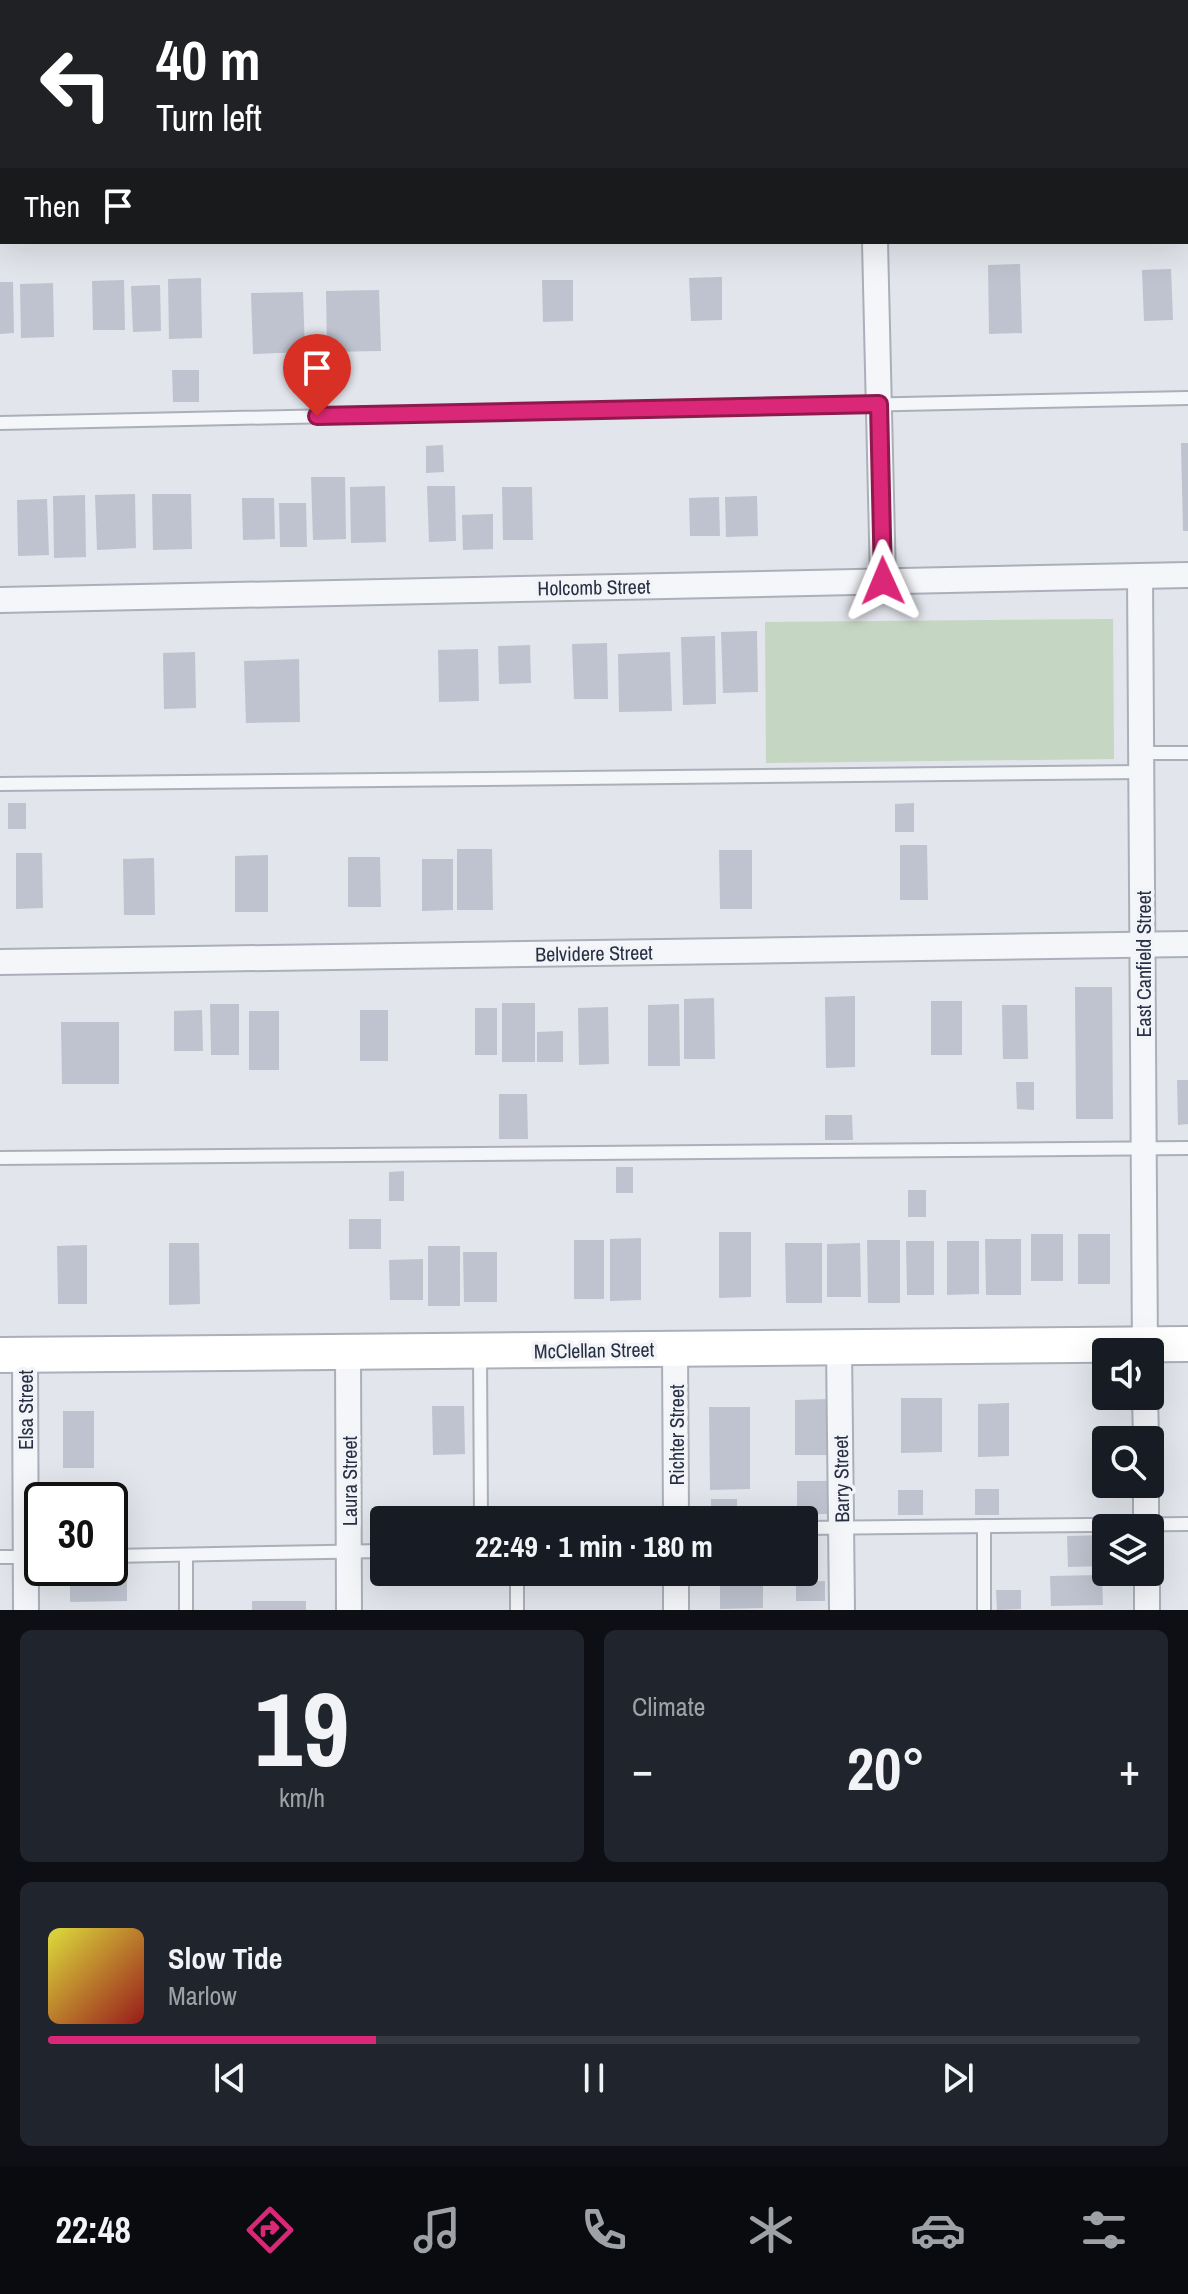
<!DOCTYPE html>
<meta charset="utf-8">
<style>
:root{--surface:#171b24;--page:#20242c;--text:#f1f3f6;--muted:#9ea1a6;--line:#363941;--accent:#db2777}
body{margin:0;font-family:"Archivo Narrow",sans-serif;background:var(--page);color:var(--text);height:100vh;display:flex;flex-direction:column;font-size:30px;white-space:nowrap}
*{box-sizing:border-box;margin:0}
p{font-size:26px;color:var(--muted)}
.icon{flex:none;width:44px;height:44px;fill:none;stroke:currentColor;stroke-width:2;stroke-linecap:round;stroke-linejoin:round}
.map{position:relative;height:1610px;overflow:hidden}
.details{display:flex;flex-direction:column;gap:20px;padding:20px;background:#0d0f14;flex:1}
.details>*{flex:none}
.banner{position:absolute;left:0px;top:0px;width:1188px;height:244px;box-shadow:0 8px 32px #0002;background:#202124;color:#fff;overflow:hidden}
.controls{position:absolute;left:1092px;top:1338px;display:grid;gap:16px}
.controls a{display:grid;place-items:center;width:72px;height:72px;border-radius:8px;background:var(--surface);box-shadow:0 8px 32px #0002;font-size:40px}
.speed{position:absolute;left:24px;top:1482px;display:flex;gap:16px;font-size:40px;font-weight:700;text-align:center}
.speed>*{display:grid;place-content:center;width:104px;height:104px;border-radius:50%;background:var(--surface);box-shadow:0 8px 32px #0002;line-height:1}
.speed .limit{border:4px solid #111;border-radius:12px;background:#fff;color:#111}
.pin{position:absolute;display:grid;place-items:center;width:68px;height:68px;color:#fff;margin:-82px -34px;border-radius:50% 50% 50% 0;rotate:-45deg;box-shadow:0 0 8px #0007}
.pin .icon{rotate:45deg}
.me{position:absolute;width:88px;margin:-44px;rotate:359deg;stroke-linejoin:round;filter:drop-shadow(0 0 6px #0008)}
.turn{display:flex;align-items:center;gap:28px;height:168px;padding:0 24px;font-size:36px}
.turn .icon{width:104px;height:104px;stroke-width:2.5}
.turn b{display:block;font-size:56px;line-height:68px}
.then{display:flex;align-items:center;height:76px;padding:0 24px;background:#0003;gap:16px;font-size:30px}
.big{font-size:60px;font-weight:800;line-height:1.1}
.details .widget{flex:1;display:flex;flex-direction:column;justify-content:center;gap:12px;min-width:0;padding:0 28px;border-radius:12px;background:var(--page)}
.details .dial{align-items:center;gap:0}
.dial b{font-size:104px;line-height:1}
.song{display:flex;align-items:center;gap:24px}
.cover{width:96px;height:96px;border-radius:12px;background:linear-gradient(135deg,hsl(60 70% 55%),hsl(0 70% 35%))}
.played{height:8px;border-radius:4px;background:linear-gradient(90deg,var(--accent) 30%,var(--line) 30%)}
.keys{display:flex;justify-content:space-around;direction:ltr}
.heat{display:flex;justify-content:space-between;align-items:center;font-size:44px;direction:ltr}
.details .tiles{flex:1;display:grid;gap:20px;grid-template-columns:1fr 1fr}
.widget:last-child{grid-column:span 2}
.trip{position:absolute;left:370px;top:1506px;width:448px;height:80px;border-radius:8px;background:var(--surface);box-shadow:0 8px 32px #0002;font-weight:800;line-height:80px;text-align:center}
.tabs{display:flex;height:128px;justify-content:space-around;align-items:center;background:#090b0e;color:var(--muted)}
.tabs .icon{width:56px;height:56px}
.tabs .on{color:var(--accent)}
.tabs b{font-size:36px;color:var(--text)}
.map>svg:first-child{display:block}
.green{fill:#c5d6c2}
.building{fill:#bec3cf}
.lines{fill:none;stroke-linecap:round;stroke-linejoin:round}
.lane-casing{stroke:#aaafb9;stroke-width:16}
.street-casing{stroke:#aaafb9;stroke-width:28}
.secondary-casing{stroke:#aaafb9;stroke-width:38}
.lane{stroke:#f5f6f9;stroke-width:12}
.street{stroke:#f5f6f9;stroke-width:24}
.secondary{stroke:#fff;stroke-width:34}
.route-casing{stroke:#8e194d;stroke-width:20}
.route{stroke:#db2777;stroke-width:14}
.labels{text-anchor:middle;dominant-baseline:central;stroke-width:7;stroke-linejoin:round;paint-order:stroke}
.street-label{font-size:20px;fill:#283045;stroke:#f2f4f8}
</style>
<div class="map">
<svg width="1188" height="1610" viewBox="0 0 1188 1610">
<rect width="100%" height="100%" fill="#e2e5eb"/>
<polygon class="green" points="1113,619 1114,759 766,763 765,622"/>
<g class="building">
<polygon points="1020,264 1022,333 989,334 988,265"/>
<polygon points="1171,269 1173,320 1144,321 1142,270"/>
<polygon points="722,277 722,320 691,321 689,278"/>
<polygon points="201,278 202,338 169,339 168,279"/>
<polygon points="124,280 125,330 93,330 92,281"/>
<polygon points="542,280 573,280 573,321 543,322"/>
<polygon points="0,282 13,282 14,333 0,334"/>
<polygon points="53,283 54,337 21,338 20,284"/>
<polygon points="160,285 161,331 133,332 131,286"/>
<polygon points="379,290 381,351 327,352 326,291"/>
<polygon points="303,292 305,352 253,354 251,293"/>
<polygon points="172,370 199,370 199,402 173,402"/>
<polygon points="1181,443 1188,443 1188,531 1183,531"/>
<polygon points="443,445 444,472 426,473 426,446"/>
<polygon points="311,477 345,477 346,539 313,540"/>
<polygon points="385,486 386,542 351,543 350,487"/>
<polygon points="427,486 455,486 456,541 429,542"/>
<polygon points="502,487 532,487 533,540 503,540"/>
<polygon points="135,494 136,548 97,550 95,495"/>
<polygon points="152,494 191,494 192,549 153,550"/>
<polygon points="85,495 86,557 54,558 53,496"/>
<polygon points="757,496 758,536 726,537 725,497"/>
<polygon points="719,497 720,536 690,536 689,498"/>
<polygon points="242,498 274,498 275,539 243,540"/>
<polygon points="47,499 49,555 18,556 17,500"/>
<polygon points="279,503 306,503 307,547 280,547"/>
<polygon points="493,514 493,549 463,550 462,515"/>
<polygon points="757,631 758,692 723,693 721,632"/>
<polygon points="715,636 716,704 683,705 681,637"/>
<polygon points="607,643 608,699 574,699 572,644"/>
<polygon points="530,645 531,683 499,684 498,646"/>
<polygon points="478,649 479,701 439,702 438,650"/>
<polygon points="195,652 196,708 164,709 163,653"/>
<polygon points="670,652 672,711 619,712 618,654"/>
<polygon points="299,659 300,722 246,723 244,661"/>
<rect x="8" y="803" width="18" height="26"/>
<polygon points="914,803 914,832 895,832 895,804"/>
<polygon points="900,845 927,845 928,900 900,900"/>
<polygon points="457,849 492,849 493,910 457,910"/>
<polygon points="719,850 752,850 752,909 720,909"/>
<polygon points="16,853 42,853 43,908 16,909"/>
<polygon points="268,855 268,912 235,912 235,856"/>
<polygon points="348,857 380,857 381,907 348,907"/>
<polygon points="154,858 155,915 124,915 123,859"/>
<polygon points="422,859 453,859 453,910 422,911"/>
<polygon points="1075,987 1112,987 1113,1119 1076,1119"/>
<polygon points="855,996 855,1067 826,1068 825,997"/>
<polygon points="714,998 715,1059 684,1059 684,999"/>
<rect x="931" y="1001" width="31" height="54"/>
<rect x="502" y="1003" width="33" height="59"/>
<polygon points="210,1004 239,1004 239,1055 211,1055"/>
<polygon points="679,1004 680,1066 648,1066 648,1005"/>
<polygon points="1002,1005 1027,1005 1028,1059 1003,1059"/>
<polygon points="608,1007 609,1064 579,1065 578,1008"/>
<rect x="475" y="1008" width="22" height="47"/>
<polygon points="202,1010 203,1051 174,1051 174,1011"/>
<rect x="360" y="1010" width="28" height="51"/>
<rect x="249" y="1011" width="30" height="59"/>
<polygon points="61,1022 119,1022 119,1084 62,1084"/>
<polygon points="563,1031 563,1062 537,1062 537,1032"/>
<polygon points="1177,1080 1188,1080 1188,1124 1178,1125"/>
<polygon points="1016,1082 1034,1082 1034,1110 1017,1109"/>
<polygon points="499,1094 527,1094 528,1139 499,1139"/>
<polygon points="825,1115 852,1115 853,1140 825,1140"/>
<rect x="616" y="1167" width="17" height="26"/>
<polygon points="404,1171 404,1201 389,1201 389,1172"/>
<rect x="908" y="1190" width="18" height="27"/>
<rect x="349" y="1219" width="32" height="30"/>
<polygon points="719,1232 751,1232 751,1297 719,1298"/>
<rect x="1031" y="1234" width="32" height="47"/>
<rect x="1078" y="1234" width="32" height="50"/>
<polygon points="641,1238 641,1300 610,1301 610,1239"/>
<polygon points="985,1239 1021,1239 1021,1295 986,1295"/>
<rect x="574" y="1240" width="30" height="59"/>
<polygon points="867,1240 900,1240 900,1303 868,1303"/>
<polygon points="906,1241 934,1241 934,1295 907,1295"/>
<polygon points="947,1241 979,1241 979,1294 947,1295"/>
<polygon points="169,1243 199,1243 200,1304 169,1305"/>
<polygon points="785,1243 822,1243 822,1303 786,1303"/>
<polygon points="860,1243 861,1297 827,1297 827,1244"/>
<polygon points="87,1245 87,1304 58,1304 57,1246"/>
<rect x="428" y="1246" width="32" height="60"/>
<polygon points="463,1252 497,1252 497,1302 464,1302"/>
<polygon points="423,1259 423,1300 390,1300 389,1260"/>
<polygon points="901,1398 942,1398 942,1452 901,1453"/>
<polygon points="829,1399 829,1455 795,1455 795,1400"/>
<polygon points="1009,1403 1009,1456 978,1457 978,1404"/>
<polygon points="432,1406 464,1406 465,1454 433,1455"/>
<polygon points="709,1407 750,1407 750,1489 710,1490"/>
<rect x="63" y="1411" width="31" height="57"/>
<rect x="797" y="1481" width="31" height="33"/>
<rect x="975" y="1489" width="24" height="26"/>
<rect x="898" y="1490" width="25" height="25"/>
<polygon points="711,1499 737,1499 737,1518 711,1519"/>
<polygon points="1104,1535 1104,1566 1068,1567 1067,1536"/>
<polygon points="127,1568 127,1601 70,1602 70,1569"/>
<polygon points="1102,1575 1103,1605 1051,1606 1050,1576"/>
<polygon points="763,1576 763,1608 720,1609 720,1577"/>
<polygon points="825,1581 825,1601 796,1601 796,1582"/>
<polygon points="996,1590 1021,1590 1021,1609 997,1610"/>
<rect x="252" y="1601" width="54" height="9"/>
</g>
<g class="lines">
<g class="lane-casing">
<g id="lane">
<polyline points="359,0 359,2"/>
<polyline points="693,0 693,2"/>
<polyline points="1050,0 1050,2"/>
<polyline points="0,55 2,55"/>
<polyline points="0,423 1188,398"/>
<polyline points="1141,753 1188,753"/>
<polyline points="0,784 1141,772"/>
<polyline points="0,1158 1188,1148"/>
<polyline points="480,1354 481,1520"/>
<polyline points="984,1526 984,1610"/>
<polyline points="804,1528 1188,1524"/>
<polyline points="110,1556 384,1551"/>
<polyline points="0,1557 42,1557"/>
<polyline points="186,1610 186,1555"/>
<polyline points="517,1610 517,1572"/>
</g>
</g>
<g class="street-casing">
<g id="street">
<polyline points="198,0 198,2"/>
<polyline points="530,0 530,2"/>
<polyline points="871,0 871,2"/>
<polyline points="1186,205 1188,205"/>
<polyline points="0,229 2,229"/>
<polyline points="875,242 883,581"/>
<polyline points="1140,576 1145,1352"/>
<polyline points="0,600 1188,575"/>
<polyline points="0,962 1188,944"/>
<polyline points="839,1348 842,1610"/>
<polyline points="675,1349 676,1520"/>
<polyline points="348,1352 349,1610"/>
<polyline points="25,1355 26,1610"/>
<polyline points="1145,1396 1146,1440"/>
<polyline points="1146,1484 1146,1528"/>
<polyline points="676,1572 676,1610"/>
<polyline points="1147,1572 1147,1610"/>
</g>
</g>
<g class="secondary-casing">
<polyline id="secondary" points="0,1355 1188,1344"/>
</g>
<use href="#lane" class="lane"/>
<use href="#street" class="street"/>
<use href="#secondary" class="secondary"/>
</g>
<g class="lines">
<g class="route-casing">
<polyline id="route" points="317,416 879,404 883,581"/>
</g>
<use href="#route" class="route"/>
</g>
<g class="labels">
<g class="street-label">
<text transform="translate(594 587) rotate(-1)">Holcomb Street</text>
<text transform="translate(594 953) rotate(-1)">Belvidere Street</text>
<text transform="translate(1143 964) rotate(-90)">East Canfield Street</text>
<text transform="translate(594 1350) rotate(-1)">McClellan Street</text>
<text transform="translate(25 1410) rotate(-90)">Elsa Street</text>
<text transform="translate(676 1435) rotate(-90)">Richter Street</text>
<text transform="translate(841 1479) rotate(-91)">Barry Street</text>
<text transform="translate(349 1481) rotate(-90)">Laura Street</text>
</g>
</g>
</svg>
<div class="controls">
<a><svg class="icon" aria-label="sound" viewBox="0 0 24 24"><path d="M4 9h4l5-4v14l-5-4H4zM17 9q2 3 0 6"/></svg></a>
<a><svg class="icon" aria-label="search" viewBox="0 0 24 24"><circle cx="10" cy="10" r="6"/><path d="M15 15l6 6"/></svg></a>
<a><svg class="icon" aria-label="layers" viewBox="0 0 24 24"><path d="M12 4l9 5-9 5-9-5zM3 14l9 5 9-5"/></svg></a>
</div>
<div class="speed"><div class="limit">30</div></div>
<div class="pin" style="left:317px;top:416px;background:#d93025"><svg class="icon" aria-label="arrive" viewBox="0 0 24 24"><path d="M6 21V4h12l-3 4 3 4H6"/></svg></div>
<svg class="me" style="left:883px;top:581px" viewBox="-20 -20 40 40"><path d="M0-17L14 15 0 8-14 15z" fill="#db2777" stroke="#fff" stroke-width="4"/></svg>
<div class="trip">22:49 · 1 min · 180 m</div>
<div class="banner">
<div class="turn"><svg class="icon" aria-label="left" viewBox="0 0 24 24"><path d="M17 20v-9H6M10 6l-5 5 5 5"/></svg><div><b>40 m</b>Turn left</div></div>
<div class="then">Then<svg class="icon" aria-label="arrive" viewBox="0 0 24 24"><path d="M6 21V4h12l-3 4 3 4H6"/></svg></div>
</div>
</div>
<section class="details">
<div class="tiles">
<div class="widget dial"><b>19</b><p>km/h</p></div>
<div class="widget"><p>Climate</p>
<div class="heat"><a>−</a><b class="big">20°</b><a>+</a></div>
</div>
<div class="widget">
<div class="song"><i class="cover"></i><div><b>Slow Tide</b><p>Marlow</p></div></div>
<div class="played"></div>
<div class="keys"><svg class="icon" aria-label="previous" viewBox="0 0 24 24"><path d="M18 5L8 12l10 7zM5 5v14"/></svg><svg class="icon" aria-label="pause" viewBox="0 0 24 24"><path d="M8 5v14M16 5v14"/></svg><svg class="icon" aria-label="next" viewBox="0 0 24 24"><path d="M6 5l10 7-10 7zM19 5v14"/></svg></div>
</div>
</div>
</section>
<nav class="tabs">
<b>22:48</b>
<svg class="icon on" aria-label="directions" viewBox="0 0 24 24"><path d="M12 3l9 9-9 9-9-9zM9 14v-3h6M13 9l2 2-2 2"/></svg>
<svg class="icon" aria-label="music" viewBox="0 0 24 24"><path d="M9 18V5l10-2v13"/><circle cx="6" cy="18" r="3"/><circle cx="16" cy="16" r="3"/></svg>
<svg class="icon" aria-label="phone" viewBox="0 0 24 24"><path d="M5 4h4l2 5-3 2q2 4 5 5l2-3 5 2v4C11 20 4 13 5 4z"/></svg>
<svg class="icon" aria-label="climate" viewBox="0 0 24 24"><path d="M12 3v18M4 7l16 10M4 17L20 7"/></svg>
<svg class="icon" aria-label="car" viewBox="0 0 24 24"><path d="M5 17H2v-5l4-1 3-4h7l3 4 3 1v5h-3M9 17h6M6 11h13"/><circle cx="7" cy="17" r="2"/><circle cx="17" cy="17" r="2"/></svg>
<svg class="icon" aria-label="filters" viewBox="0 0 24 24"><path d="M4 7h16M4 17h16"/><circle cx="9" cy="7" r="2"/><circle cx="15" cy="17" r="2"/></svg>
</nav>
